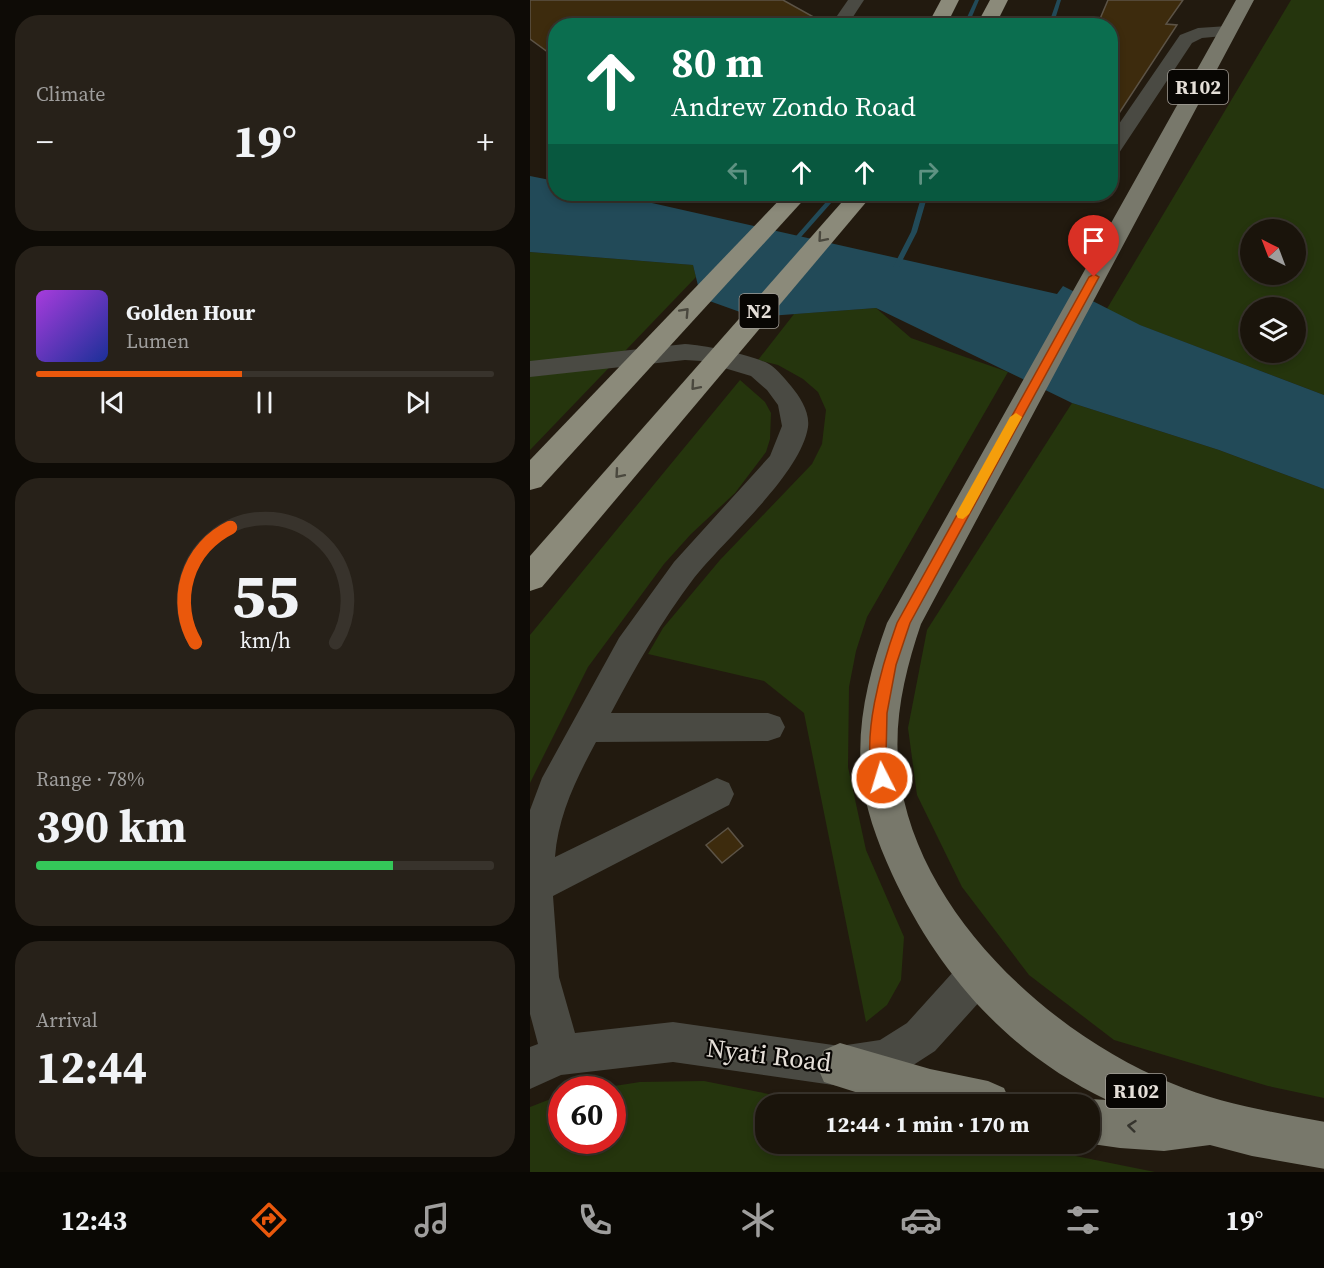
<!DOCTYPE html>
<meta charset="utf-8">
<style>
:root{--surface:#1a140b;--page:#272119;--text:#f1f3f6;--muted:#9f9e9d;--line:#38332c;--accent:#ea580c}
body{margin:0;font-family:"Source Serif 4",serif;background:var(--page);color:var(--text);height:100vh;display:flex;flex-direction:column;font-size:22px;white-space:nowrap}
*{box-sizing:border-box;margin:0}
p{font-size:20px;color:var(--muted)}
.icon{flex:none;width:33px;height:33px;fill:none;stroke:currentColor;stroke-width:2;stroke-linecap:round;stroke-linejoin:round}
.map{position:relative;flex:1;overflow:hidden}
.drawer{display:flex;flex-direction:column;gap:15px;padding:15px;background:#0e0b06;width:530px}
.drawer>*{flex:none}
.hud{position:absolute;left:18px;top:18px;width:570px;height:183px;border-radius:24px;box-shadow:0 3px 9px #0003,0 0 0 2px var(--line);background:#0b6e4f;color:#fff;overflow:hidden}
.needle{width:39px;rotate:318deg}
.buttons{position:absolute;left:710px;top:219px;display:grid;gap:12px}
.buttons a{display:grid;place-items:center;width:66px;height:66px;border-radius:50%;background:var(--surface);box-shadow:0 3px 9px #0003,0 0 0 2px var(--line);font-size:30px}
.speed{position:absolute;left:18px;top:1076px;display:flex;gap:12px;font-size:30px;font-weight:700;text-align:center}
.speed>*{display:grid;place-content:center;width:78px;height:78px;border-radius:50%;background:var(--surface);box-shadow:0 3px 9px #0003,0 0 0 2px var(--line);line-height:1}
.speed .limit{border:9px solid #d22;background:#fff;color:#111}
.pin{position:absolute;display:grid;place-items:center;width:51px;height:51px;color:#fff;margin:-62px -26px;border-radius:50% 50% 50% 0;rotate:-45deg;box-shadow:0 0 6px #0007}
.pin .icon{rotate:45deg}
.me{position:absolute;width:66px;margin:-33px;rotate:355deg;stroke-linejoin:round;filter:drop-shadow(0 0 4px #0008)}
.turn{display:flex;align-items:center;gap:21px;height:126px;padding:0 24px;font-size:27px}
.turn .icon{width:78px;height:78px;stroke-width:2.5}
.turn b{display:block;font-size:42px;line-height:51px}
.lanes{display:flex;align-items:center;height:57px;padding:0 24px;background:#0003;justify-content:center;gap:30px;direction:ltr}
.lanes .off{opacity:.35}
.big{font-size:45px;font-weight:700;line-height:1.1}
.drawer .tile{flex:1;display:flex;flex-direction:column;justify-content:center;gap:9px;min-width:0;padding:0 21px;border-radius:24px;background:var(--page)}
.drawer .dial{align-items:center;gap:0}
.dial svg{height:156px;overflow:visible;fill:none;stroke:var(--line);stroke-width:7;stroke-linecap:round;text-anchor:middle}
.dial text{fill:var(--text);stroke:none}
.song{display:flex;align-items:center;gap:18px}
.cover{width:72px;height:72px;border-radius:9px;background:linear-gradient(135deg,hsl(280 70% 55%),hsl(230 70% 35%))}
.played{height:6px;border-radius:3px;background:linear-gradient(90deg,var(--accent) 45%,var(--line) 45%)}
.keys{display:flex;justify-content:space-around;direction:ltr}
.heat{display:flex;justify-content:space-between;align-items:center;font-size:33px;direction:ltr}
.charge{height:9px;border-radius:4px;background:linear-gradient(90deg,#34c759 78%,var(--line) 0)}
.trip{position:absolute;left:225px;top:1094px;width:345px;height:60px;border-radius:24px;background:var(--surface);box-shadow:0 3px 9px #0003,0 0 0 2px var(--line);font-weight:700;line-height:60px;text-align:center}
.tabs{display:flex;height:96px;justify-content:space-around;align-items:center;background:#0a0804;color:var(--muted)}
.tabs .icon{width:42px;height:42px}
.tabs .on{color:var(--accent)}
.tabs b{font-size:27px;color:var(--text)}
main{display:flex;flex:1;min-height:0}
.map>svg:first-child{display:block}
.green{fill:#25350d;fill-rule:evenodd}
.water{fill:#224a58}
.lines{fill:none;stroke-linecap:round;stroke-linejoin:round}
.stream{fill:#224a58;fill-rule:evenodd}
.building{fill:#3d2b0d;stroke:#5c5346;stroke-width:1.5}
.minor{fill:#4a4a43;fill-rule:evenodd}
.major{fill:#78786b;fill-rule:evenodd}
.highway{fill:#8b8a7a;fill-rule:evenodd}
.oneway{stroke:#4a483e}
.oneway2{stroke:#35342d}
.route{fill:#ea580c;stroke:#983908;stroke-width:1.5}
.slow{fill:#f59e0b}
.labels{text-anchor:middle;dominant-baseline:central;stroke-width:4.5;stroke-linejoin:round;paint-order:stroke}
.shield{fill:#080603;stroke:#a39e98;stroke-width:1.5}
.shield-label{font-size:20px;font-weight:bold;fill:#e5dfd8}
.near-street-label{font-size:26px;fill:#e5dfd8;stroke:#080603}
</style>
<main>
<section class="drawer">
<div class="tile"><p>Climate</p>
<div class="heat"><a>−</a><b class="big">19°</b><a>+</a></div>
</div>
<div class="tile">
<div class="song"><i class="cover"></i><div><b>Golden Hour</b><p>Lumen</p></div></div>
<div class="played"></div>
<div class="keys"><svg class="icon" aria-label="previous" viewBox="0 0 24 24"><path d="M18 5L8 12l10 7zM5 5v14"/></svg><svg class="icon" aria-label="pause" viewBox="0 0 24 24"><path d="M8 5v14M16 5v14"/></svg><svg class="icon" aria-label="next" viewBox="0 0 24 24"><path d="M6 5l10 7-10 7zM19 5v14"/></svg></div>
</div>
<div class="tile dial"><svg viewBox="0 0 100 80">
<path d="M14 69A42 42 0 1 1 86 69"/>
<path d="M14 69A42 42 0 0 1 32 10" stroke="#ea580c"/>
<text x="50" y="56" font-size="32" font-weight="700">55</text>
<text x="50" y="72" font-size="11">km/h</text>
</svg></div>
<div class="tile"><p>Range · 78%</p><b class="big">390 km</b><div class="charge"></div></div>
<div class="tile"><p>Arrival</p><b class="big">12:44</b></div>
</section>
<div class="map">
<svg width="795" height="1172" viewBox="0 0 795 1172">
<rect width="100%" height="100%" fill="#221a0f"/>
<g class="green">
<path d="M761,0H794V395L575,312ZM720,230H765V274H720ZM720,308H765V352H720Z"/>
<polygon points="0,252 163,265 166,277 0,450"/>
<polygon points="346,308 381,338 478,372 337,617 326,651 319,687 318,767 336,850 374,937 371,980 357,1005 336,1022 274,713 234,681 118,654 133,628 190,560 282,464 292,444 296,410 288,392 273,379 248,365 228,360 264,314"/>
<polygon points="210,380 235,402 241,413 240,439 236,452 205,493 161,534 134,564 58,667 0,783 0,635"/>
<polygon points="542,403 689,450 794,489 794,1098 738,1086 584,1040 499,975 432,887 387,795 378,728 397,630"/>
<polygon points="174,1081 288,1104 236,1104 236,1143 481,1143 625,1172 0,1172 0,1107 31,1095 32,1140 82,1140 82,1089 65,1089 110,1082"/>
</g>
<polygon class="water" points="0,176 25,181 26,194 82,194 527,294 533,286 610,325 794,395 794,489 689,450 542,403 346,308 224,317 171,298 163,265 0,252"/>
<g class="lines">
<g class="stream">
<polygon points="445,0 449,0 438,26 433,26"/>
<polygon points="527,0 531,0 523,26 518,26"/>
<polygon points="303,194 309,194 264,245 260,245 260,243"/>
<polygon points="392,194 398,194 387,232 368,269 365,271 363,270 362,269 381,232"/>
</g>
</g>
<g class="building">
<polygon points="0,0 253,0 298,25 26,26 26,58 0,39"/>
<polygon points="578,0 653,0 636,24 647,25 580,127 580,26 567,26"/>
<polygon points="198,828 213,846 192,863 176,845"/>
</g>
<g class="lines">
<g class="minor">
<polygon points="318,0 334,0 317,26 300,26"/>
<polygon points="698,26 704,27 707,31 704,35 672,38 662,43 587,156 580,158 580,137 650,35 668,28"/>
<path d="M155,344C174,345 222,355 239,364C247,369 255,379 261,386C270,397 280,412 278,427C271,474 195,539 164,578C132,620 106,666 81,713H238L250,717L255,727L250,737L238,741L66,742C46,779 28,816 25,857L187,778L199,783L204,794L199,805L23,896L29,977L45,1033L143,1022L310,1046L350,1040L377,1023L433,961L447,956L461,961L466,975L461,989L405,1051L371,1073L357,1079L310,1086L143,1062L31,1075L0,1089V1047L8,1044L0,1014V810L12,778L89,638L144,562L240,456L252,426L248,405L237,390L221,376L171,361L155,360L0,377V361Z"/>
</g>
<g class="major">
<path d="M706,0H724L391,624C375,671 363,721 369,771C384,909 518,1033 641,1083C691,1104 742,1112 795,1122V1169L722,1156L680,1145L634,1151L590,1148L555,1143H560V1104H547L560,1099L577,1100C477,1052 408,973 362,874C347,841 334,806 331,770C327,719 340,670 357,623Z"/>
<polygon points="310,1043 400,1069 458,1081 474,1088 481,1104 363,1104 294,1082 287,1066 294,1050"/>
</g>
<g class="highway">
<polygon points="411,0 429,0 416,26 397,26"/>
<polygon points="460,0 478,0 465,26 446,26"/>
<polygon points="255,194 279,194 11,487 0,490 0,460"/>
<polygon points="319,194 343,194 12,587 0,591 0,556"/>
</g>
</g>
<defs><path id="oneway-chevron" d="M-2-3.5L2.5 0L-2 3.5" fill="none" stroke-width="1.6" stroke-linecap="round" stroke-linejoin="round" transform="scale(1.5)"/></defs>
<g class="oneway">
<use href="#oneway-chevron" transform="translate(292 238) rotate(131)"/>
<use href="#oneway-chevron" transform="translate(155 312) rotate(-47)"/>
<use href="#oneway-chevron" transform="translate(165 386) rotate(131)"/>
<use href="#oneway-chevron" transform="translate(89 474) rotate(131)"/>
</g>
<use class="oneway2" href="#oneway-chevron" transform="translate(602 1126) rotate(-174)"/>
<path class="route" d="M564,274L569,277L380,623L366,665L357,713L356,758L360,778L357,783L352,785L346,783C328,743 353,662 367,623L559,277Z"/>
<polygon class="slow" points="486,413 492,417 439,514 433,519 428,518 426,514 480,417"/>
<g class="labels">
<g class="shield">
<rect x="638" y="70" width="60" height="34" rx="4.5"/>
<rect x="209.5" y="294" width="39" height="34" rx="4.5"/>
<rect x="576" y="1074" width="60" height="34" rx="4.5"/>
</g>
<g class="shield-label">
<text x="668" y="87">R102</text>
<text x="229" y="311">N2</text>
<text x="606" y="1091">R102</text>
</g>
<g class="near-street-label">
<text transform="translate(239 1055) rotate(7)">Nyati Road</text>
</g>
</g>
</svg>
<div class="buttons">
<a><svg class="needle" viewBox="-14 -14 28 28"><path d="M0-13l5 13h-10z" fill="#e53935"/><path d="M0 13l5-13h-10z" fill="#9f9e9d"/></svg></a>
<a><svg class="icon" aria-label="layers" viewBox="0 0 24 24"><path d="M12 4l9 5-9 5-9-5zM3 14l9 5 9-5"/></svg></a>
</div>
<div class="speed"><div class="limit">60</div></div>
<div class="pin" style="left:564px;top:277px;background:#d93025"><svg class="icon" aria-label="arrive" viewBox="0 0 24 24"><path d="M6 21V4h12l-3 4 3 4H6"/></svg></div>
<svg class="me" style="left:352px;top:778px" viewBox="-20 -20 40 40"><circle r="17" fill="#ea580c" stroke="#fff" stroke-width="3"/><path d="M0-11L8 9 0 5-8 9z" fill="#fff"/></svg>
<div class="trip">12:44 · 1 min · 170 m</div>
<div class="hud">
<div class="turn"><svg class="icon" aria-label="ahead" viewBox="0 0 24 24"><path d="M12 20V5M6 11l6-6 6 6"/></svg><div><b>80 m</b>Andrew Zondo Road</div></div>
<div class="lanes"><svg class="icon off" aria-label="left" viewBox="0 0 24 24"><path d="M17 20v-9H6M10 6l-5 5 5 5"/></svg><svg class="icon" aria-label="ahead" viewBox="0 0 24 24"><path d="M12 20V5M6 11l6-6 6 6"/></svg><svg class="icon" aria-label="ahead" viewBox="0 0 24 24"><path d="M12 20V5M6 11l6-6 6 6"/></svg><svg class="icon off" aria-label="right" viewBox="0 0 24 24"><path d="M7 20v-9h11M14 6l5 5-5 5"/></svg></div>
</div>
</div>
</main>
<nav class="tabs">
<b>12:43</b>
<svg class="icon on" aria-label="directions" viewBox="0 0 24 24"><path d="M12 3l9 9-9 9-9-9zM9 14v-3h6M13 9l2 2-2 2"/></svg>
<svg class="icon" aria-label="music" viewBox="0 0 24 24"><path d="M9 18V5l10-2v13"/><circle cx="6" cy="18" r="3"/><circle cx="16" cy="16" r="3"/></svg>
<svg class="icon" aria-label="phone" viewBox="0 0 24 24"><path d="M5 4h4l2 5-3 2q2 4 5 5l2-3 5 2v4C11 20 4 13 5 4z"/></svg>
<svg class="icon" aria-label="climate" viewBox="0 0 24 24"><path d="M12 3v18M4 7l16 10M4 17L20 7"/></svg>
<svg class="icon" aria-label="car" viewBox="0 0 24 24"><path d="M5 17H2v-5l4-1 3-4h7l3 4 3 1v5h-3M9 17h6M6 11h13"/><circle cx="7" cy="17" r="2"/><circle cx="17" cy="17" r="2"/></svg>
<svg class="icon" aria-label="filters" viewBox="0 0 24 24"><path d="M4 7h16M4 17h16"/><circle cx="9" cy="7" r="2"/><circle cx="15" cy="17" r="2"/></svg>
<b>19°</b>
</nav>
